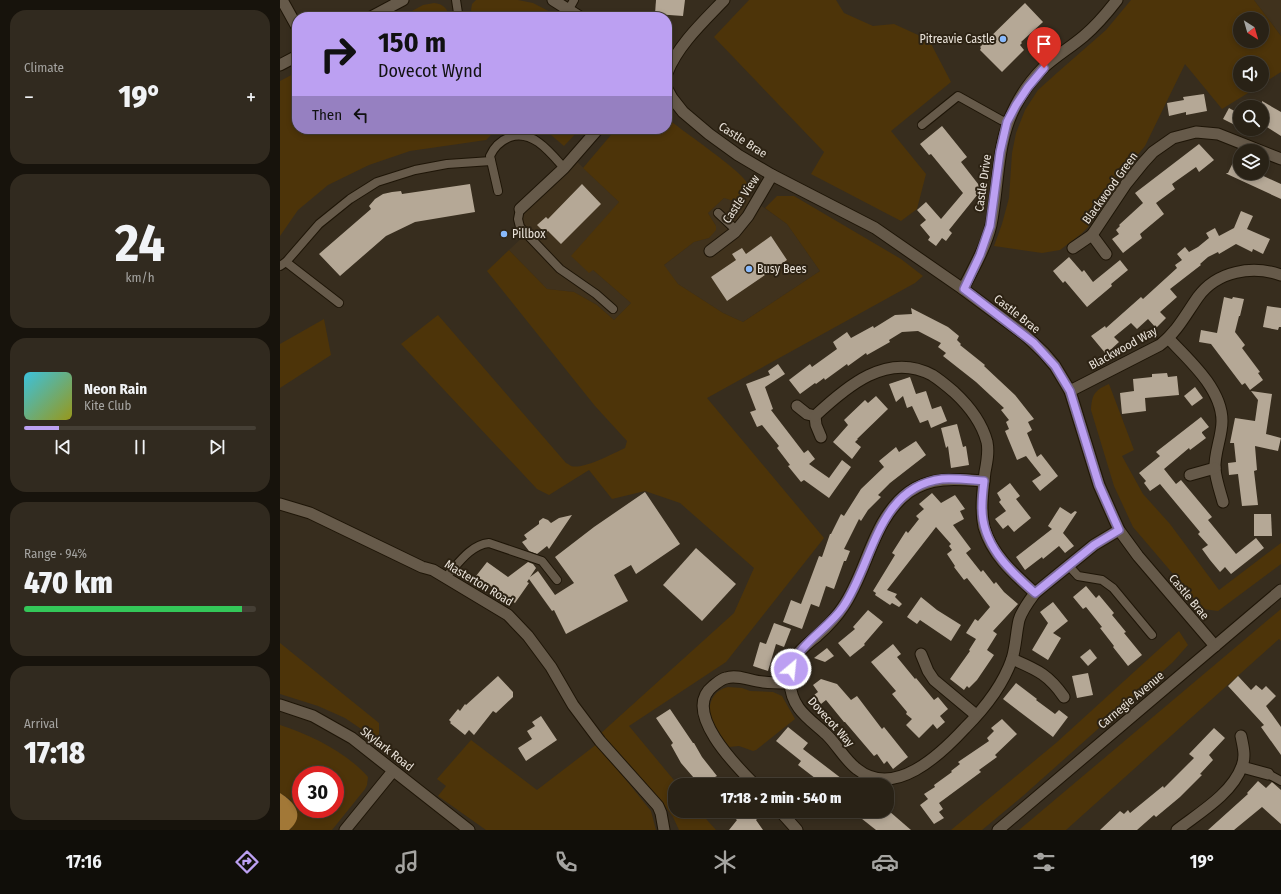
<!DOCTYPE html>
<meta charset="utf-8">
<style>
:root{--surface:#292216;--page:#312a1f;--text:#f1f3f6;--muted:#a5a4a1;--line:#453f35;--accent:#bca0f2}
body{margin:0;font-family:"Fira Sans Condensed",sans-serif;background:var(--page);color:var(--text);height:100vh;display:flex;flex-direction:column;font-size:15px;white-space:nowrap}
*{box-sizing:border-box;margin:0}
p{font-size:13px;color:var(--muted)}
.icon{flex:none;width:22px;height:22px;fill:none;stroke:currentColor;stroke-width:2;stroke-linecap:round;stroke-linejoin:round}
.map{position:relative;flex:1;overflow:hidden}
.side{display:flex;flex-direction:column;gap:10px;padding:10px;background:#17130c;width:280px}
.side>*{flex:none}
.hud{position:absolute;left:12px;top:12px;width:380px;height:122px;border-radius:16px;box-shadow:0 2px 6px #0003,0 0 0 1px var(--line);background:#bca0f2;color:#111;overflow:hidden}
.needle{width:26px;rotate:143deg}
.buttons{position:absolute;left:953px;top:12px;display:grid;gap:8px}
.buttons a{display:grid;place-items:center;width:36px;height:36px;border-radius:50%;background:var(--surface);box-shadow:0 2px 6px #0003,0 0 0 1px var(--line);font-size:20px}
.speed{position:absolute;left:12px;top:766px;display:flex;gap:8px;font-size:20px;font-weight:700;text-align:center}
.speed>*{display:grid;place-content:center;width:52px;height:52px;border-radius:50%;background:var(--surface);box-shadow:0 2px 6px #0003,0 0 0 1px var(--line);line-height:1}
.speed .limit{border:6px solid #d22;background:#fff;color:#111}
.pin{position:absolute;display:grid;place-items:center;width:34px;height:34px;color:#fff;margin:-41px -17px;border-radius:50% 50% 50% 0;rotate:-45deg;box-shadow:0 0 4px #0007}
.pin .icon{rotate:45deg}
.me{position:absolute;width:44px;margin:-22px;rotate:28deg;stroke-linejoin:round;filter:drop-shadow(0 0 3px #0008)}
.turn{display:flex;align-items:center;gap:14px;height:84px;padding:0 20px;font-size:18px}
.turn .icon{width:52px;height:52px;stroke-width:2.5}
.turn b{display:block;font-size:28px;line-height:34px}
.then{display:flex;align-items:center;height:38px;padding:0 20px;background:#0003;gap:8px;font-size:15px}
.big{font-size:30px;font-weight:800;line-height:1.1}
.side .card{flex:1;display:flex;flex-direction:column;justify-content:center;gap:6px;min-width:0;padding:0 14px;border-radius:16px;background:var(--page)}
.side .dial{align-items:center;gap:0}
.dial b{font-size:52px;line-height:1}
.song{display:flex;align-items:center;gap:12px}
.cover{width:48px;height:48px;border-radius:6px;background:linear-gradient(135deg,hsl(190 70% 55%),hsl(60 70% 35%))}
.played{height:4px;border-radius:2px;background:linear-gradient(90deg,var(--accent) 15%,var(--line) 15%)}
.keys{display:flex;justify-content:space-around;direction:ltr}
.heat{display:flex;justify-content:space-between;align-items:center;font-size:22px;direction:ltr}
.charge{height:6px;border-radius:3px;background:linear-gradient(90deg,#34c759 94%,var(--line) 0)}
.trip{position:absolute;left:388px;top:778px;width:226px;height:40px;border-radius:16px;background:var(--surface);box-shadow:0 2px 6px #0003,0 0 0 1px var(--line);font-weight:800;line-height:40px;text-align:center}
.tab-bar{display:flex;height:64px;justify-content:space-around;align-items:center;background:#100e09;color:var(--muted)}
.tab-bar .icon{width:28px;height:28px}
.tab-bar .selected{color:var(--accent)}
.tab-bar b{font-size:18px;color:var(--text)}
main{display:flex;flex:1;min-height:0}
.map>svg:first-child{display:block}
.built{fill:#40321d}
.green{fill:#4d3409;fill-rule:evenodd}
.water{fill:#a27837}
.building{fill:#b5a896}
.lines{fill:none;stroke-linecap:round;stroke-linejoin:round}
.service-casing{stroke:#1e1507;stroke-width:10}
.minor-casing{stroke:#1e1507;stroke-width:13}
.tertiary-casing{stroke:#1e1507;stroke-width:13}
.service{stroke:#665a4a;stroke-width:8}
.minor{stroke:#665a4a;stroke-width:11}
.tertiary{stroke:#665a4a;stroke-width:11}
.route-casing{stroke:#7a689d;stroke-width:10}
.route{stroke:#bca0f2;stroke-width:7}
.poi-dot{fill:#89bafc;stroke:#2d2314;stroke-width:1.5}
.labels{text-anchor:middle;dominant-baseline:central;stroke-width:4;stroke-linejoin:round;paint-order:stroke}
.poi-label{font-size:12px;fill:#eae3da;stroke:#2d2314;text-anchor:start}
.street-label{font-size:12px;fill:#eae3da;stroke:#2d2314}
</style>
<main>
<section class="side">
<div class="card"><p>Climate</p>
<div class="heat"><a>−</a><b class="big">19°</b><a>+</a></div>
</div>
<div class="card dial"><b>24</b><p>km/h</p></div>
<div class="card">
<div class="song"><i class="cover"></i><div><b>Neon Rain</b><p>Kite Club</p></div></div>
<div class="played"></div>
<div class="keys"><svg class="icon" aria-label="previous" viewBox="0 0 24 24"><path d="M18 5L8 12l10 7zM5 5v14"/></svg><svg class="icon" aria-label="pause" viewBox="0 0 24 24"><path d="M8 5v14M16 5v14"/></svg><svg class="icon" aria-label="next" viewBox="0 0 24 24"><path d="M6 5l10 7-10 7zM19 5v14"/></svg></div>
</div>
<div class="card"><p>Range · 94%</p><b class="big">470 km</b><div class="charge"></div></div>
<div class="card"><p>Arrival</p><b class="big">17:18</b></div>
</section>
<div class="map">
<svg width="1001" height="830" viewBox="0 0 1001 830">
<rect width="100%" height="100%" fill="#372d1e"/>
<g class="built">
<polygon points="974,0 1001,0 1001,36 999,33"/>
<polygon points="293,158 339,202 313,270 351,303 334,320 317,305 294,292 267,289 229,250 246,234 238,219"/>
<polygon points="466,195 507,224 540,271 463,322 443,313 398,284 383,266 414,242 429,238 436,226 428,213 437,204 444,198 459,202"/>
</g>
<g class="green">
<polygon points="196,0 238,0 253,3 280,17 190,17 192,4"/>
<polygon points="469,0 556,0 564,13 593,26 614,24 649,40 671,82 611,131 646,174 637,209 621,221 531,174 544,152 434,37"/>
<path d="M851,0H974L1001,36V72L982,84V63H960V85H981L942,109L905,64L865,146L832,186L808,227L801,234L780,250L762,253L714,246L722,224L729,198L732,153L736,133L745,110L758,90L778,72L826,30ZM960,19H982V41H960Z"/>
<path d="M154,3C163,4 167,8 170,17H121L143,5Z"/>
<polygon points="17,72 17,129 222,129 211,135 206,140 130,151 89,165 48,185 18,210 0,236 0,81"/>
<path d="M387,120L392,122C404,132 463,172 467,183C470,190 464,197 460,203L444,198L428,213L436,226V230L429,238L414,242L384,265L398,284L443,313L463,322L540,271L507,224L485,208L497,196H514L621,259L643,276L635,283L427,398L544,538L446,662L349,726L398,785H395V811H419L436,830H399L393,817L379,798L320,734L454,613L474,568L400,503L365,491L332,499L309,470L269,495L257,489L121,344L158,315L286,463C287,463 291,466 291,466C303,470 334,453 345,448L347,441L315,406L207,271L229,250L267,289L294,292L317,305L334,320L351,303L313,270L309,273L291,256L339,202L303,168L336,129H387Z"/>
<polygon points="264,129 300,129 284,146"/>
<polygon points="44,319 51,355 0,388 0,344"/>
<path d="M829,384L854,450L842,456L863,494L890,524L939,590L1001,543V564L938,611L923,609L853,527L834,486L811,410C812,394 815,390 829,384Z"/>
<polygon points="1001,609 1001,641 999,639 786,830 739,830"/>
<polygon points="899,631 908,645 893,662 744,795 702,830 671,830 776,743"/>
<polygon points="0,643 99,723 99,741 65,718 38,706 0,694"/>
<path d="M448,687L462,688L470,691L493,692L502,696L515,719L476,750L473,751L459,746L449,747C444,740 438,733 434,726C425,710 430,691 448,687Z"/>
<path d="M0,725C31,735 66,752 88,777L87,785L85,789L52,830H9L12,828L11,800L0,793ZM21,775H55V809H21Z"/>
<polygon points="191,740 257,790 317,744 371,811 376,830 206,830 158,796 166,786 157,779"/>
</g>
<path class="water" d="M0,793C14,802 26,815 9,830H0Z"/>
<g class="building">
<polygon points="376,0 405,0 403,16 375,14"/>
<polygon points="745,3 763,22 741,42 742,43 740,45 744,50 722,72 700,50 701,48 700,47"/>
<polygon points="924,94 927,111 906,115 906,112 889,116 887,103 904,100 903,97"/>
<polygon points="982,101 1001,112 1001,136 982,124"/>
<polygon points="949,108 960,114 955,125 943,119"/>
<polygon points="662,126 687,157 681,162 702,189 669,230 672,233 666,241 662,238 656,246 648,240 650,237 640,225 646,220 637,210 646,202 661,219 683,193 651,154 649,155 640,144"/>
<polygon points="919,144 934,160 919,172 916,167 892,184 895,189 876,203 884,214 860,234 862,238 843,253 832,239 839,234 836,230 840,226 839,225 863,203 855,193"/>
<polygon points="959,150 960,150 960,173 977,173 1001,184 1001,199 947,174 946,173 948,173"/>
<polygon points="190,184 195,212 135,222 106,236 60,276 39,254 91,209 89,206 95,199 103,194 112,192 121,191 122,194"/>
<polygon points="302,184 321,204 281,244 268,231 265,233 257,225 266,217 268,219"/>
<polygon points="961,211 973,216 967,229 990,239 983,254 973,249 972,252 956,244 939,254 938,252 928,257 920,264 921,265 890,289 897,297 880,312 886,318 876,328 868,319 857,329 851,323 834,337 839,342 826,354 811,336 825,326 826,328 861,297 863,299 897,268 895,265 902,260 897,254 905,247 909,252 918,247 929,238 926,233 935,228 939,236 954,228"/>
<polygon points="491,236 507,260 447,301 431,277 456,260 452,254 462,248 466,254"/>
<polygon points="789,257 802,272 804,270 813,282 840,260 848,270 831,284 832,286 807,307 785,281 783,283 773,271"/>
<polygon points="944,297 952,299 953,297 964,299 960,316 959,316 955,332 965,345 962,348 980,372 978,373 983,380 970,390 965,383 962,385 931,344 919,342 921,330 937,333"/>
<polygon points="987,306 1001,308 1001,327 999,327 998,330 983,327"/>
<polygon points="631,308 668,327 679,336 677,340 681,344 680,345 705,365 704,366 735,395 754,419 748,422 752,430 747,433 757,457 761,454 778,476 760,491 752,481 761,475 746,456 737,460 725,431 729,429 726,422 729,420 721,410 724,408 696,382 663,356 666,353 658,347 661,343 638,331 622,332 609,340 610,342 587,355 586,353 568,366 567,364 545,380 544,378 536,384 535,383 520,394 509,380 530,364 532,367 557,349 553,342 567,332 571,338 593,326 594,328 615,315 632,314"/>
<polygon points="498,364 505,374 485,387 493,409 491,410 524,453 528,450 535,459 529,464 549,478 562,460 571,467 549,498 524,480 521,482 508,466 510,465 497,448 499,446 482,425 477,427 470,412 476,410 466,384 490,375 488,371"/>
<polygon points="887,373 888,377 897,376 899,395 865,398 866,411 842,414 840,393 854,391 853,379 872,377 872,374"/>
<polygon points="630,377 636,394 646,391 652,409 661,406 667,421 651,428 648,420 640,423 632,406 627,408 623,396 616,402 609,384"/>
<polygon points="915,387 923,398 912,406 904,396"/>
<polygon points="971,391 992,394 986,434 1001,438 998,451 975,446 977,470 974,471 978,505 962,506 958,474 949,475 948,463 956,462 954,443 950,443 955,418 975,421 978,400"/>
<polygon points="596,396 608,409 577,439 578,439 575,442 581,447 572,459 553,442 568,425 564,420 585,400 588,403"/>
<polygon points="921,417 929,427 922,432 922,433 926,438 910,450 909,448 884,469 896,484 901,480 932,517 928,520 956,554 976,538 984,548 951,574 945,567 940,572 930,560 922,549 928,545 918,534 920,532 880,484 870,491 864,483 866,481 859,473 880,456 876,452"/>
<polygon points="677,424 683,447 686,446 689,465 671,468 668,446 666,448 661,428"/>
<polygon points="636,441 646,455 610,483 598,495 601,497 588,510 581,521 579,519 564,549 570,551 566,561 564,561 554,589 546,586 539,607 531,604 522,629 503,622 511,600 521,604 539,556 542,557 550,534 551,534 561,514 564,516 581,489 604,467 599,461 616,447 619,452"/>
<polygon points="730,483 740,496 736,499 751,518 734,532 728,525 723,529 715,519 726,511 719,502 721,500 717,493"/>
<polygon points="365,492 400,544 356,574 351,565 334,575 348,601 286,634 274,610 272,611 249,579 247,582 249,583 235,603 196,576 207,562 228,577 248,562 253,564 256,568 250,577 258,571 275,595 294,583 275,557 314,527"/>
<polygon points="652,493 661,503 675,495 685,509 680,511 684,519 673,525 691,549 686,553 701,572 703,570 714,584 716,582 724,592 738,604 713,631 717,634 707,650 714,655 697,680 689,688 687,686 684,690 670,679 690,651 689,650 696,639 686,633 695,619 698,621 710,607 687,578 684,580 674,567 675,566 667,554 672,550 669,546 671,544 656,527 607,590 617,594 615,597 622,604 619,607 612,603 610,605 595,595 596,593 593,591 615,555 612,553 626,531 628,533 639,519 636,516 644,509 639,504"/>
<polygon points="780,507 791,514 795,511 797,512 783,533 794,546 785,553 779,546 763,559 762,557 745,570 736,557 772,529 768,526"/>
<polygon points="974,514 991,514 992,536 974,536"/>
<polygon points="292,515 269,549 267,546 257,554 249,551 242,542 247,539 244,535 259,524 259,521 263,518 268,520 271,523 279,518"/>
<polygon points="416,548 456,584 422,621 383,585"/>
<polygon points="806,586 816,598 819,595 834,613 832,615 846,632 844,633 862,655 848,666 833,647 834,646 820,628 822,627 806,607 803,609 793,597"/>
<polygon points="641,597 657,610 681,625 671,641 640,620 637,624 627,617"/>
<polygon points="773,602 788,621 773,633 781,638 768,660 752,650 768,623 760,612"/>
<polygon points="588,610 603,622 584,644 585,645 570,657 558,643 575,629 573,627"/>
<polygon points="494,623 511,629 504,647 496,644 488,671 473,666 480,642 486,644"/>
<polygon points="613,644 621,654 617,657 635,679 636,678 654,700 658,697 668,709 660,716 665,722 657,729 653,724 639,738 626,725 632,719 626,714 627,712 612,694 616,691 591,662"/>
<polygon points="547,648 554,656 545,662 534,658"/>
<polygon points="810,649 817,658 808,666 800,657"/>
<polygon points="808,673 813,695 797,698 792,676"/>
<polygon points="218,676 233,692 233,697 216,713 213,711 194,735 189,730 185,735 170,723 171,722 169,720 178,709 180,711 185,704 186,705"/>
<polygon points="958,676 971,690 976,685 982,690 986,686 996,696 986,706 1001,727 1001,755 981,727 984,725 948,686"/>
<polygon points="541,679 557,684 571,700 577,696 602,729 604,727 628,757 613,769 607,761 604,764 597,754 594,756 565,722 564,722 546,700 541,704 534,695 538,692 533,685"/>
<polygon points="736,683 757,699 756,700 775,714 779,710 788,717 773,737 723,699"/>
<polygon points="390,709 413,743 414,743 422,757 437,776 435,777 444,785 420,785 401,763 391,745 393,743 376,718"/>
<polygon points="261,716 277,740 246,761 238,748 252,739 247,731 255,726 252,722"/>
<polygon points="722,719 737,734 715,755 717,757 699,770 701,772 659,803 663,809 659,812 664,818 654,824 640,805 648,799 644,794 655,787 654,785 672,772 671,771 680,764 678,762 709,741 707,738 714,731 711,728"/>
<polygon points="508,727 528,743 523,749 570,785 544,785 518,765 521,761 496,741"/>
<polygon points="934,728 945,738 929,755 933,760 920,774 922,775 900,797 876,817 874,815 857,830 820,830 840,811 844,814 848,810 850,813 883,786 884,788 914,758 909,754"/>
<polygon points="978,781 986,788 992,782 1001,790 1001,824 982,807 954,830 928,830 968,794 967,793"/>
<polygon points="446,811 474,811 480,816 476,820 483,830 449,830 457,820"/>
<polygon points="572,811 609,811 631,830 596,830"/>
</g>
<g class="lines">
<g class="service-casing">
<g id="service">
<polyline points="176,0 178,13"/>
<polyline points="289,9 294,0"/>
<polyline points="642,125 678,96 721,120 727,122"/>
<path d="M218,191L210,156C214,147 220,141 230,137C252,129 270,152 284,168"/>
<polyline points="240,209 238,219 240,227 280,269 316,294 333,309"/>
<polyline points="438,213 456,230"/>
<polyline points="6,262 59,303"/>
<polyline points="0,266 6,262 39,224 70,199 97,182 135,170 167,164 211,161"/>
<polyline points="788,565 798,576 822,580 833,588 872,635"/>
<path d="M165,578C178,564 190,545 209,543L262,561L277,580"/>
<polyline points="988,774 1001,781"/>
</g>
</g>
<g class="minor-casing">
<g id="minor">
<polyline points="2,0 17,27"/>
<path d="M387,73C398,45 423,22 444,0"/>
<polyline points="240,209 284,168 318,129"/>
<polyline points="812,235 826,254"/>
<polyline points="793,248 812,235 846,184 863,163 873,152 893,138 916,132 938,134 1001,159"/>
<polyline points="430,251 455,232 468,216 492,175"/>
<path d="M888,338C909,360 942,389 942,421C942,437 934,453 935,469C936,480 940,491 943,502"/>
<path d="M790,391L880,345C897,332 906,314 918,297C937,271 972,265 1001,275"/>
<polyline points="517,406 527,414 535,416 536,425 541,437"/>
<path d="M535,416C566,387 607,351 652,375C660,380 667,386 674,392C688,405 702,423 707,442C709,452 707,462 705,472C703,490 700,509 704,527C712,555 734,574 755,593"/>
<polyline points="910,475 935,468"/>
<path d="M704,481C678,479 651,476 629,492C592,519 588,571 563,607C556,618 547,627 537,636C530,642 520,649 515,658C511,665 510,674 510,682C511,709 530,719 547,735C558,746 565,760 577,769C614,799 660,755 685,728C704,709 723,685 732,659C736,646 736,633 739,620C742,610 749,601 755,593L814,545L839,530"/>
<polyline points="0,504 30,513 142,567 153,570 228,615 248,636 271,667 293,705 320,741 378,806 381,813 384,830"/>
<polyline points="641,654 648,671 654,680 696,715"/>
<path d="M732,659C757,670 768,674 784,697"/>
<polyline points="962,767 988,774"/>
<path d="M475,785C456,766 401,711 433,686C437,683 441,679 446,678C457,674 471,681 483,682C492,683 501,683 510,683"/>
<polyline points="500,811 517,830"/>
<polyline points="65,830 113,771"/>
<path d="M897,830C919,813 952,794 962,766C966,756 963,746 961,736"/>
</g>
</g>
<g class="tertiary-casing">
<g id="tertiary">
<polyline points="273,0 300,17"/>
<polyline points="91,17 123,0"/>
<polyline points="0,65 17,56"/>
<polyline points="387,89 392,98 403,112 429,134 458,155 492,175 595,228 683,289 745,335 764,353 775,366 790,391 819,485 839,530 858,556 935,646"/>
<path d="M683,289C693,269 706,247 711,225C719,186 716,143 735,107C742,93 753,78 764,67C776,56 791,47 804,36C817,25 827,13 837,0"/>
<polyline points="0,705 33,716 72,738 189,830"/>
<polyline points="718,830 1001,590"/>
</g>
</g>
<use href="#service" class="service"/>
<use href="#minor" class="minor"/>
<use href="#tertiary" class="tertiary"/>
</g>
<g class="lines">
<g class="route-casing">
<path id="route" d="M511,669C519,643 548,629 563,607C593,564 597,487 662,479C676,478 690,480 704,481C703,489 702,498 702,506C701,544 729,570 755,593L814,545L839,530L819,485L790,391L775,366L754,343L684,289L700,255L710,226L720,152L727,122L736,105L748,87L764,68"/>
</g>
<use href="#route" class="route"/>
</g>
<g class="poi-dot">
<circle cx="723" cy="39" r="4"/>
<circle cx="224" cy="234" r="4"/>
<circle cx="469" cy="269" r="4"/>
</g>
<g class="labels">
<g class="poi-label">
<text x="715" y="39" text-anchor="end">Pitreavie Castle</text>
<text x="232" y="234">Pillbox</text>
<text x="477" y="269">Busy Bees</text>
</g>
<g class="street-label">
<text transform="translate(463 140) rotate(33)">Castle Brae</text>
<text transform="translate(703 183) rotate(-82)">Castle Drive</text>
<text transform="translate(830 188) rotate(-54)">Blackwood Green</text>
<text transform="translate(461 199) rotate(-56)">Castle View</text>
<text transform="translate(737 314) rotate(38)">Castle Brae</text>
<text transform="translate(843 348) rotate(-29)">Blackwood Way</text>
<text transform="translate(199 583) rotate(31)">Masterton Road</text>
<text transform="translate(909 597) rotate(50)">Castle Brae</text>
<text transform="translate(851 700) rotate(-40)">Carnegie Avenue</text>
<text transform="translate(551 722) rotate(48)">Dovecot Way</text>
<text transform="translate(107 749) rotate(38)">Skylark Road</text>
</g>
</g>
</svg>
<div class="buttons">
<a><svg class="needle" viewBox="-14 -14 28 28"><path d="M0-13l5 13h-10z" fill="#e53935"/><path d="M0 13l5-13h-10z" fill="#a5a4a1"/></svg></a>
<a><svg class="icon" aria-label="sound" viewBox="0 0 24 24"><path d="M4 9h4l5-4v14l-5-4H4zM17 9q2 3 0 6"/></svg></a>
<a><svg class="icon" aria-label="search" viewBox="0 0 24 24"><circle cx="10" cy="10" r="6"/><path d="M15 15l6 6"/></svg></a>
<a><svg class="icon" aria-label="layers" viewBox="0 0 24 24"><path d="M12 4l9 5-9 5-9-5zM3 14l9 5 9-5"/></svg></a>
</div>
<div class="speed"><div class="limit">30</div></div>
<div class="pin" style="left:764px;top:68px;background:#d93025"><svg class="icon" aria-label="arrive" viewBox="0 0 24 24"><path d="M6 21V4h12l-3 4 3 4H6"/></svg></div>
<svg class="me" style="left:511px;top:669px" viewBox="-20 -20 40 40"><circle r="17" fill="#bca0f2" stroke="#fff" stroke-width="3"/><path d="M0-11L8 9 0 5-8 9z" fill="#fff"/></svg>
<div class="trip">17:18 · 2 min · 540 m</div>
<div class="hud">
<div class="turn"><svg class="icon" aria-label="right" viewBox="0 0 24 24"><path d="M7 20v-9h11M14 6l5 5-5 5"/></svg><div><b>150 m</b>Dovecot Wynd</div></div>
<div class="then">Then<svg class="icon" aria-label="left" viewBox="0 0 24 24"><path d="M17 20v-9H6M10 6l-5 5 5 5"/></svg></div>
</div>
</div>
</main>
<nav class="tab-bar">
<b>17:16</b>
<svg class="icon selected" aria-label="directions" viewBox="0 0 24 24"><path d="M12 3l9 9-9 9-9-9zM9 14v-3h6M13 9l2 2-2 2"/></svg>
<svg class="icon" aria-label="music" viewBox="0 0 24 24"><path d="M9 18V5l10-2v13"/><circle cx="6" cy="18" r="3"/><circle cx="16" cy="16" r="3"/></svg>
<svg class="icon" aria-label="phone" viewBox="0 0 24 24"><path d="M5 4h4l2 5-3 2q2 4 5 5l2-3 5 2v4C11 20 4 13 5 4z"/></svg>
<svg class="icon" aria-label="climate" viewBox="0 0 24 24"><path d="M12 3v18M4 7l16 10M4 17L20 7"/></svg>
<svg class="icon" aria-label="car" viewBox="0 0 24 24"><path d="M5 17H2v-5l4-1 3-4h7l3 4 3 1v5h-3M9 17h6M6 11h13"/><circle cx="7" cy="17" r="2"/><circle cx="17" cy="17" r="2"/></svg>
<svg class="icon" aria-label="filters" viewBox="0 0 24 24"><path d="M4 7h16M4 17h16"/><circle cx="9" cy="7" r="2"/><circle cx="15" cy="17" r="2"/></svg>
<b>19°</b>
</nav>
